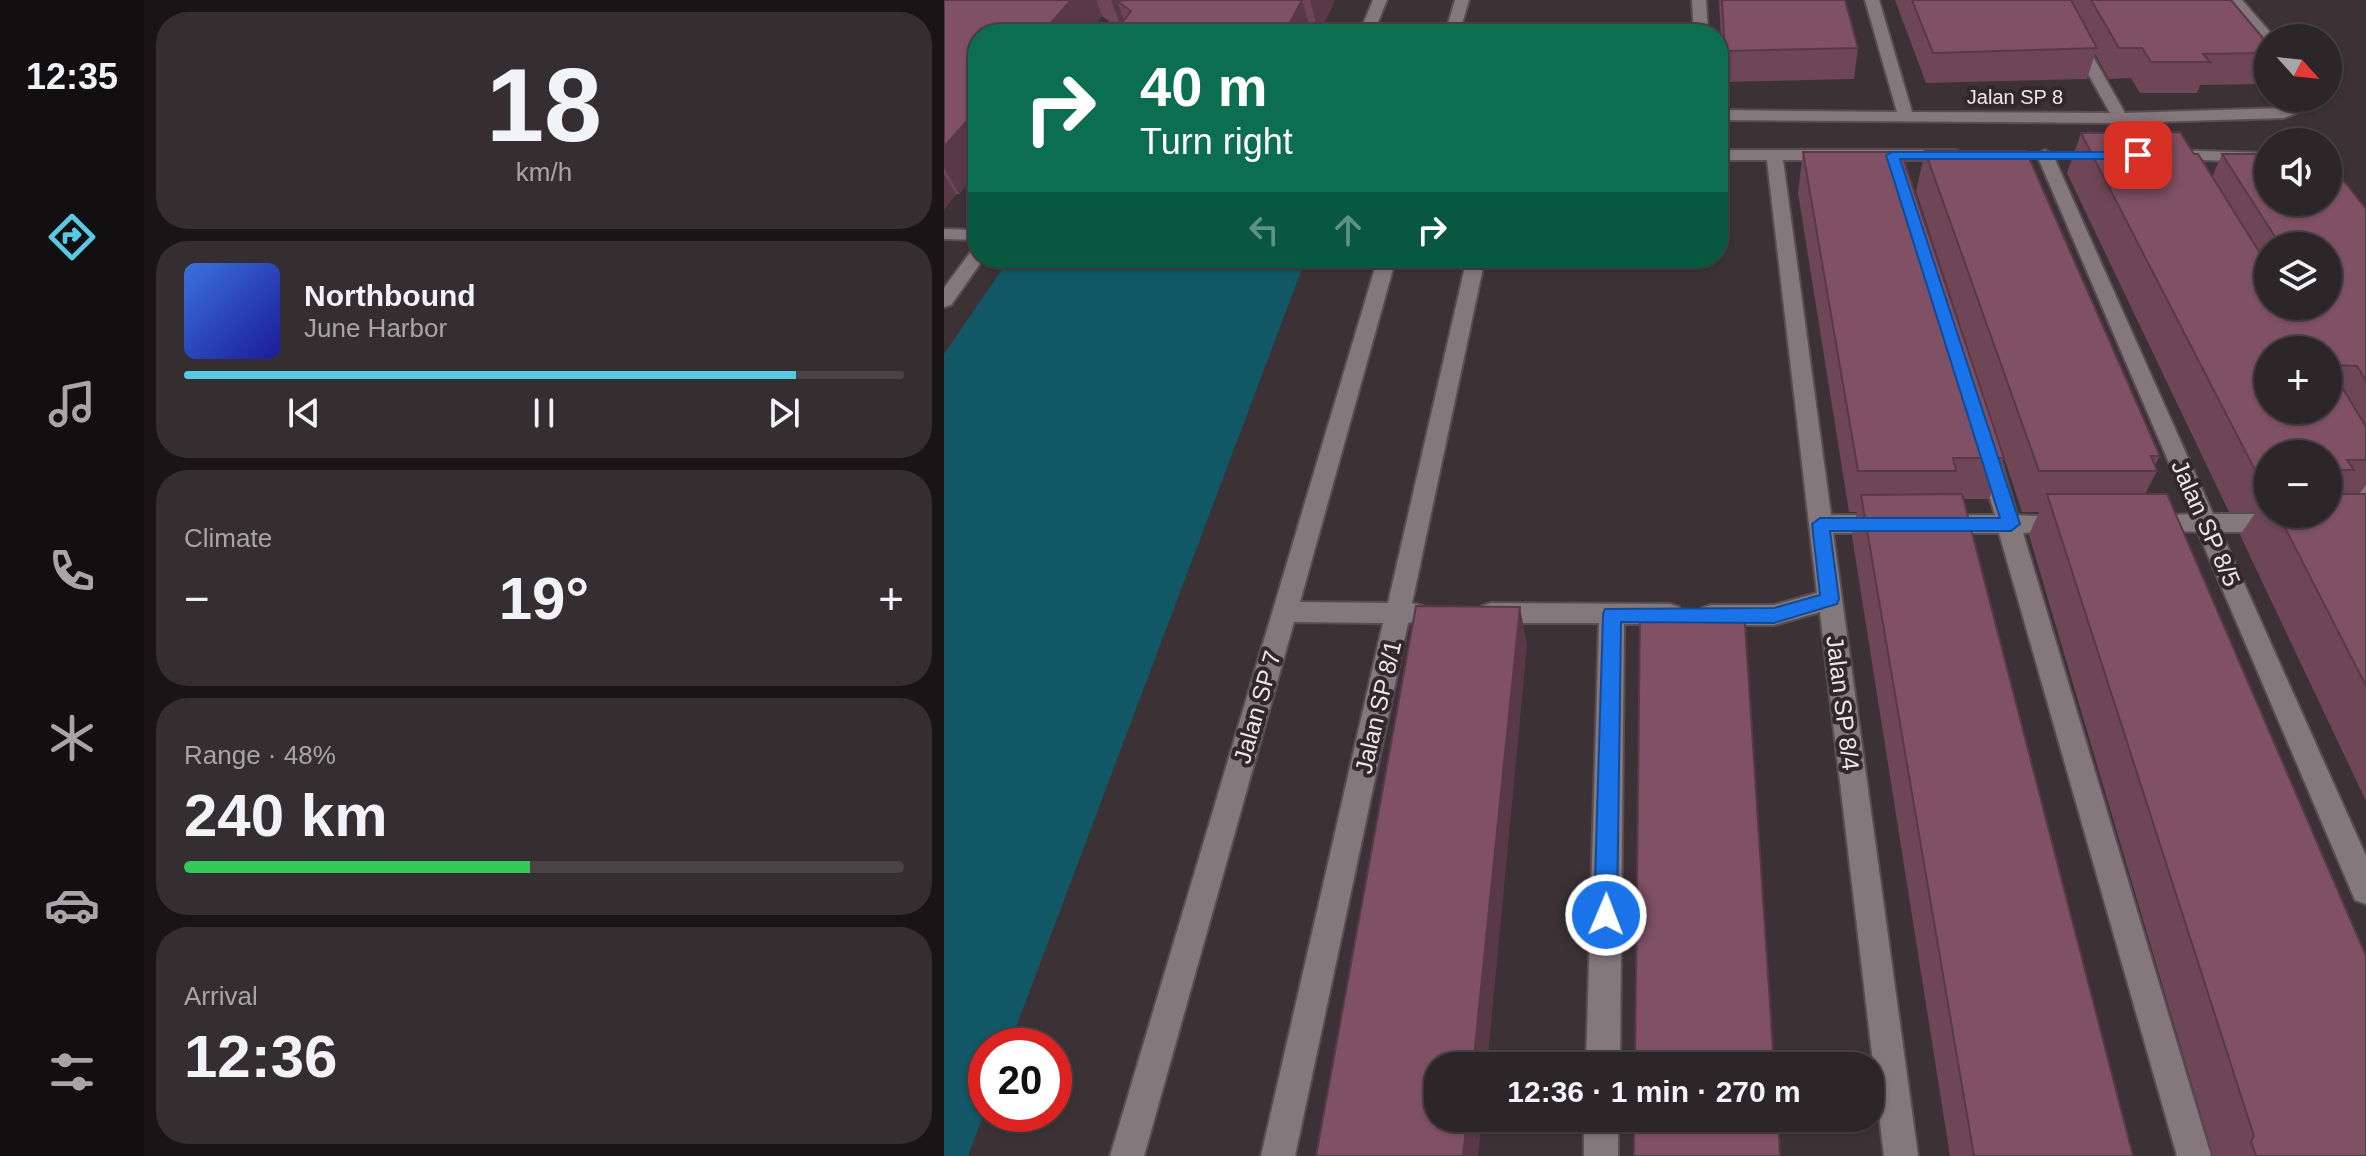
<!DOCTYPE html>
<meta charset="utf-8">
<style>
:root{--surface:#2d2628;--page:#352e30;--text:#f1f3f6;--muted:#a7a5a8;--line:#484345;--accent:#57c9e3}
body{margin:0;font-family:Helvetica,sans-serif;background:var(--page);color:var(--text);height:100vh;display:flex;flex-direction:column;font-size:30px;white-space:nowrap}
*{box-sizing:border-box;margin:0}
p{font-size:26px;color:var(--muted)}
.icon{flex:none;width:44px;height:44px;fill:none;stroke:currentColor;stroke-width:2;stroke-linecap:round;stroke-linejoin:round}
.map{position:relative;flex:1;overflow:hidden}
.panel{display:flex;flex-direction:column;gap:12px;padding:12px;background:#191516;width:800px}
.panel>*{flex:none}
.hud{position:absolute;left:24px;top:24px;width:760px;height:244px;border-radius:32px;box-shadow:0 2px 6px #0004,0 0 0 2px var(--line);background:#0b6e4f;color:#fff;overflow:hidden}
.needle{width:52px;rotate:117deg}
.controls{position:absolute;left:1310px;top:24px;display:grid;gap:16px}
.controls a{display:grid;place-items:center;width:88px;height:88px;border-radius:50%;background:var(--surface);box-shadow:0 2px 6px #0004,0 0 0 2px var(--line);font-size:40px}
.speed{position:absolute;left:24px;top:1028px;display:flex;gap:16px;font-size:40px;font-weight:700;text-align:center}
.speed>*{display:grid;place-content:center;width:104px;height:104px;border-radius:50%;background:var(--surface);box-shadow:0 2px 6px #0004,0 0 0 2px var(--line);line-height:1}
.speed .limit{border:12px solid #d22;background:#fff;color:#111}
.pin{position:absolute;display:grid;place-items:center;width:68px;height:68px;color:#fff;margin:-34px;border-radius:16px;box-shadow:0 4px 12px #0006}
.me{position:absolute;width:88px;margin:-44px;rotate:1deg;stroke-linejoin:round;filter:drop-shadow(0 0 6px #0008)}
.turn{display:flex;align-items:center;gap:28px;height:168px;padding:0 40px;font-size:36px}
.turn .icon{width:104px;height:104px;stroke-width:2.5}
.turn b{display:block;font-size:56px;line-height:68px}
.lanes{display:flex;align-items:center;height:76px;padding:0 40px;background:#0003;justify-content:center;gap:40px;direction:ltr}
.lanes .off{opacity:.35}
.big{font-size:60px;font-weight:600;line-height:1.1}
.panel .card{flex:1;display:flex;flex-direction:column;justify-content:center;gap:12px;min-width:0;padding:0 28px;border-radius:32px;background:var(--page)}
.panel .dial{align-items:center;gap:0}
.dial b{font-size:104px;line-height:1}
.song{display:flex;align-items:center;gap:24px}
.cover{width:96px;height:96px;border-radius:12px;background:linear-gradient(135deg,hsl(220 70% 55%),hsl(240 70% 35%))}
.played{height:8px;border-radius:4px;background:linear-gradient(90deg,var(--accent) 85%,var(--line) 85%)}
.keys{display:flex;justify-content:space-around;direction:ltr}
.heat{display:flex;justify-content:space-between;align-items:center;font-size:44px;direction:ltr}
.charge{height:12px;border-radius:6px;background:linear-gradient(90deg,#34c759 48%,var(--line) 0)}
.trip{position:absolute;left:480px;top:1052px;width:460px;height:80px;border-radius:32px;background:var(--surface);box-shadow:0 2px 6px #0004,0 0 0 2px var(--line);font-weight:600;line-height:80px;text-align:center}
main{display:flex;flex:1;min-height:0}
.tabs{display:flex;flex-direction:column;width:144px;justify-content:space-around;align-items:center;background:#120f10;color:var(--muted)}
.tabs .icon{width:56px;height:56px}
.tabs .current{color:var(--accent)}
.tabs b{font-size:36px;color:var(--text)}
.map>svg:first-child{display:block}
.water{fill:#115765}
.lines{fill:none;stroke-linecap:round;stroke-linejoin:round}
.minor-casing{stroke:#584e52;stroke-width:4}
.minor{fill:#85787d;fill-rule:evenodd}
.wall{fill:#6e4656;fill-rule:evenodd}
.shaded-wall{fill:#5a3946}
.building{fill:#805164;stroke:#5a3946;stroke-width:2;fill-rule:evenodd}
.route{fill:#1a73e8;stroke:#114b97;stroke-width:2}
.labels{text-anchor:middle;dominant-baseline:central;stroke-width:8;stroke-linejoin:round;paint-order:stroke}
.far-street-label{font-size:20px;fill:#ede6e8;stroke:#32282c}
.street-label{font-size:24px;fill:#ede6e8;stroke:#32282c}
</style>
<main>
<nav class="tabs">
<b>12:35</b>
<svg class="icon current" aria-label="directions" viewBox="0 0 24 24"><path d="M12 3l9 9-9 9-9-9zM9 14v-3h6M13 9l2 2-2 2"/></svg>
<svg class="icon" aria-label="music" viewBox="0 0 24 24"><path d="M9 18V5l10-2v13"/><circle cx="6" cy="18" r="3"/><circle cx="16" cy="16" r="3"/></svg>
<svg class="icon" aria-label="phone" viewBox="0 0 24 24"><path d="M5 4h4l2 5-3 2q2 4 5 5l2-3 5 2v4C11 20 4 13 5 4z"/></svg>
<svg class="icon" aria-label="climate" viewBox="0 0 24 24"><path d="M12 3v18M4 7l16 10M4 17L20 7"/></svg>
<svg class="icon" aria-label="car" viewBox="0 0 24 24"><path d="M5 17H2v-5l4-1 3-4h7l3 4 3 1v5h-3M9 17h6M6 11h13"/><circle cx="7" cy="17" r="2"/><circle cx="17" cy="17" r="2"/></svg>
<svg class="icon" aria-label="filters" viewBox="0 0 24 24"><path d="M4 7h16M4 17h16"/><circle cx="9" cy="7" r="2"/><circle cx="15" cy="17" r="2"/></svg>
</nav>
<section class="panel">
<div class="card dial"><b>18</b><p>km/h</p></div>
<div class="card">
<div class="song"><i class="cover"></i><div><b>Northbound</b><p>June Harbor</p></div></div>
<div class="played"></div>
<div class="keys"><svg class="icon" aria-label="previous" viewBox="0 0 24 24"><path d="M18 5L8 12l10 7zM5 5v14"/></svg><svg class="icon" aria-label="pause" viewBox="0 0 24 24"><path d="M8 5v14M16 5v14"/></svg><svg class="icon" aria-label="next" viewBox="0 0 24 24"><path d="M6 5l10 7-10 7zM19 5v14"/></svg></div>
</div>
<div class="card"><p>Climate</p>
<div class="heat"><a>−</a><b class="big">19°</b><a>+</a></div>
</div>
<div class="card"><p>Range · 48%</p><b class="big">240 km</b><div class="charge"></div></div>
<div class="card"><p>Arrival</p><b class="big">12:36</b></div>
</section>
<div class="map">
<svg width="1422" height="1156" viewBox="0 0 1422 1156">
<rect width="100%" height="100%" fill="#3c3236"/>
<polygon class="water" points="66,258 362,258 65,1046 42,1046 42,1108 24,1156 0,1156 0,354"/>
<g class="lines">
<g class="minor-casing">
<g id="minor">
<polygon points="429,0 443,0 429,34 415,34"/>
<polygon points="511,0 525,0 515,34 501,34"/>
<polygon points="748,0 762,0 764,34 750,34"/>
<polygon points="921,0 935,0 968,112 1166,113 1103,0 1117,0 1181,113 1338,108 1356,98 1371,98 1361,110 1340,118 1176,123 774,120 774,110 953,112"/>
<polygon points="1284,0 1298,0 1331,38 1319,41"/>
<polygon points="774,150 1012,150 1020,155 1012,160 839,160 887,515 944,515 952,518 955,524 952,530 944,533 889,533 974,1156 940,1156 876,612 830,625 767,625 758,622 755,615 758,608 767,605 830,605 873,593 823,160 774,160"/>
<polygon points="1101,150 1109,155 1269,514 1336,514 1344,517 1347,523 1344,529 1336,532 1277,532 1422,856 1422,904 1411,900 1254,532 1196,529 1193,523 1196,517 1247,514 1093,155"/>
<polygon points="1224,150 1324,153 1324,163 1218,158 1216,155"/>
<polygon points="0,229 34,230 34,240 0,239"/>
<polygon points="34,249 34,258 40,258 7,305 0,307 0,288 28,250"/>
<polygon points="434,258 452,258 356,602 444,603 523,258 541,258 468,603 479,606 482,613 479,620 464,623 351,1156 317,1156 439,623 350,622 200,1156 166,1156"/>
<polygon points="1362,410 1382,410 1422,477 1422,504 1414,502"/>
<polygon points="1043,443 1051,446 1054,451 1073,515 1128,518 1131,524 1128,530 1079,533 1267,1156 1233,1156 1055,533 996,533 988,530 985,524 988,518 996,515 1051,515 1032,451 1035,446"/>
<polygon points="547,603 726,604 735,607 738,614 735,621 726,624 680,624 676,1066 642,1066 655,623 547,623 538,620 535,613 538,606"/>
<rect x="640" y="1118" width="34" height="38"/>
</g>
</g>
<use href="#minor" class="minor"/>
</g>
<g class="wall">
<polygon points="0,0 391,0 375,34 170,34 174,28 158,16 143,34 34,34 34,171 15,194 12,194 0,210"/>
<polygon points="775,0 901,0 914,48 910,79 779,82"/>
<polygon points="951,0 1287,0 1324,44 1324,70 1317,84 1256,85 1253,93 1196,93 1187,78 1165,79 1151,54 1143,79 982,83"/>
<path d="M1137,133L1250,154L1268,177L1278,154L1422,209V485L1415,494H1422V801L1296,535L1312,512H1285L1123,173ZM1324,246H1384V306H1324ZM1324,454H1384V514H1324Z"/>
<polygon points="981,151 1216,456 1211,465 1213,471 1201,494 1422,1156 1269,1156 1085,535 1095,512 1078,512 972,191"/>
<polygon points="859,152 1060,458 1045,499 1020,499 1189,1156 1006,1156 908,536 913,512 905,512 854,193"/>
</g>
<g class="shaded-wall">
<polygon points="127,0 152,0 158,16 143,34 97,34"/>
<polygon points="167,0 202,0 187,11 173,1 183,27 179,32"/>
<polygon points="358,0 368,34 340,34"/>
<polygon points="366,0 391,0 375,34"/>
<polygon points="34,108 34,171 15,194 0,168 0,147"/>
<polygon points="0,174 12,194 0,210"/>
<polygon points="576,607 583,646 543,1066 529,1066"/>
<polygon points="523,1118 538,1118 534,1156 519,1156"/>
</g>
<g class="building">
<polygon points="0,0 127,0 97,34 34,34 34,108 0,147"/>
<polygon points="182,0 358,0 340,34 170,34 187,11 173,1"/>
<polygon points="778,0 901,0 914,48 781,51"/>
<polygon points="968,0 1127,0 1153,48 989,53"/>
<polygon points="1147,0 1287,0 1324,44 1324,53 1259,54 1266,62 1207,62 1198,48 1175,48"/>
<path d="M1236,132L1250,154H1254L1324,266V306H1349L1352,311L1376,308L1375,306H1384V246H1337L1278,154H1324V202H1384V161L1422,209V381L1413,366L1389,365L1387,369L1422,427V460H1403L1410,470H1384V454H1324V470H1311L1137,133ZM1324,350H1384V410H1324Z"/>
<polygon points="981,151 1082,151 1216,456 1207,456 1213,471 1095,471"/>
<polygon points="859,152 957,152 1060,458 1009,458 1012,471 914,471"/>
<polygon points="1018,494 1189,1156 1030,1156 917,495"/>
<polygon points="1103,494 1223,494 1422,956 1422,1156 1312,1156 1307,1141 1310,1136"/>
<polygon points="1384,494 1422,494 1422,686 1334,514 1384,514"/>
<polygon points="472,606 576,607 529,1066 494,1066 494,1118 523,1118 519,1156 372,1156"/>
<polygon points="696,609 800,609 830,1066 691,1066"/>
<polygon points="690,1118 834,1118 836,1156 690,1156"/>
</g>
<polygon class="route" points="948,152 1194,152 1200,155 1194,159 956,159 1076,524 1067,531 886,531 895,599 893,604 830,623 677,622 673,915 670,923 662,927 653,923 650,915 659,614 661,609 830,608 876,595 868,524 876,518 1056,518 942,155"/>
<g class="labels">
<g class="far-street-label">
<text x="1071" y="97">Jalan SP 8</text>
</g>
<g class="street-label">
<text transform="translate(1262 523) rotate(66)">Jalan SP 8/5</text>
<text transform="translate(899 703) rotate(83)">Jalan SP 8/4</text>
<text transform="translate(313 707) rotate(-74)">Jalan SP 7</text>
<text transform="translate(434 707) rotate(-77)">Jalan SP 8/1</text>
</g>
</g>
</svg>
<div class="controls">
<a><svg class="needle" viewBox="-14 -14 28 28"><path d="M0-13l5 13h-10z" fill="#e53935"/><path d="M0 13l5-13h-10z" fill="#a7a5a8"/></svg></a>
<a><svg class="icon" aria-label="sound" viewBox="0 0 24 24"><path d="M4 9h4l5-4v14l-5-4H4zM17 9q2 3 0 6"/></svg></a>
<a><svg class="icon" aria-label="layers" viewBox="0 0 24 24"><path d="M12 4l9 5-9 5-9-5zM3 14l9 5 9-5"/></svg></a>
<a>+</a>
<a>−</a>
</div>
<div class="speed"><div class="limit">20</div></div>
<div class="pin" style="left:1194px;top:155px;background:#d93025"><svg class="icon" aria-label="arrive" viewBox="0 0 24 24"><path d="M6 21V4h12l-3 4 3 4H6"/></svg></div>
<svg class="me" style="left:662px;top:915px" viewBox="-20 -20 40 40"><circle r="17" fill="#1a73e8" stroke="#fff" stroke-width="3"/><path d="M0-11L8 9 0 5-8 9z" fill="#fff"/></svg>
<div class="trip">12:36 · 1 min · 270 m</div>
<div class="hud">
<div class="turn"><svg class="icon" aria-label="right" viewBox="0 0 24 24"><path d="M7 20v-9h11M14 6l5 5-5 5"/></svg><div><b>40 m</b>Turn right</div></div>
<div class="lanes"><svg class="icon off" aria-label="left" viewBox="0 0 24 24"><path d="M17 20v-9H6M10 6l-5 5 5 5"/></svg><svg class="icon off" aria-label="ahead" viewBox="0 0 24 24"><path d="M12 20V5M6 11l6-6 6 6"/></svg><svg class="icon" aria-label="right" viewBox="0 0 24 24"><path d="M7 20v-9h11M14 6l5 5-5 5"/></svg></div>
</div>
</div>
</main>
